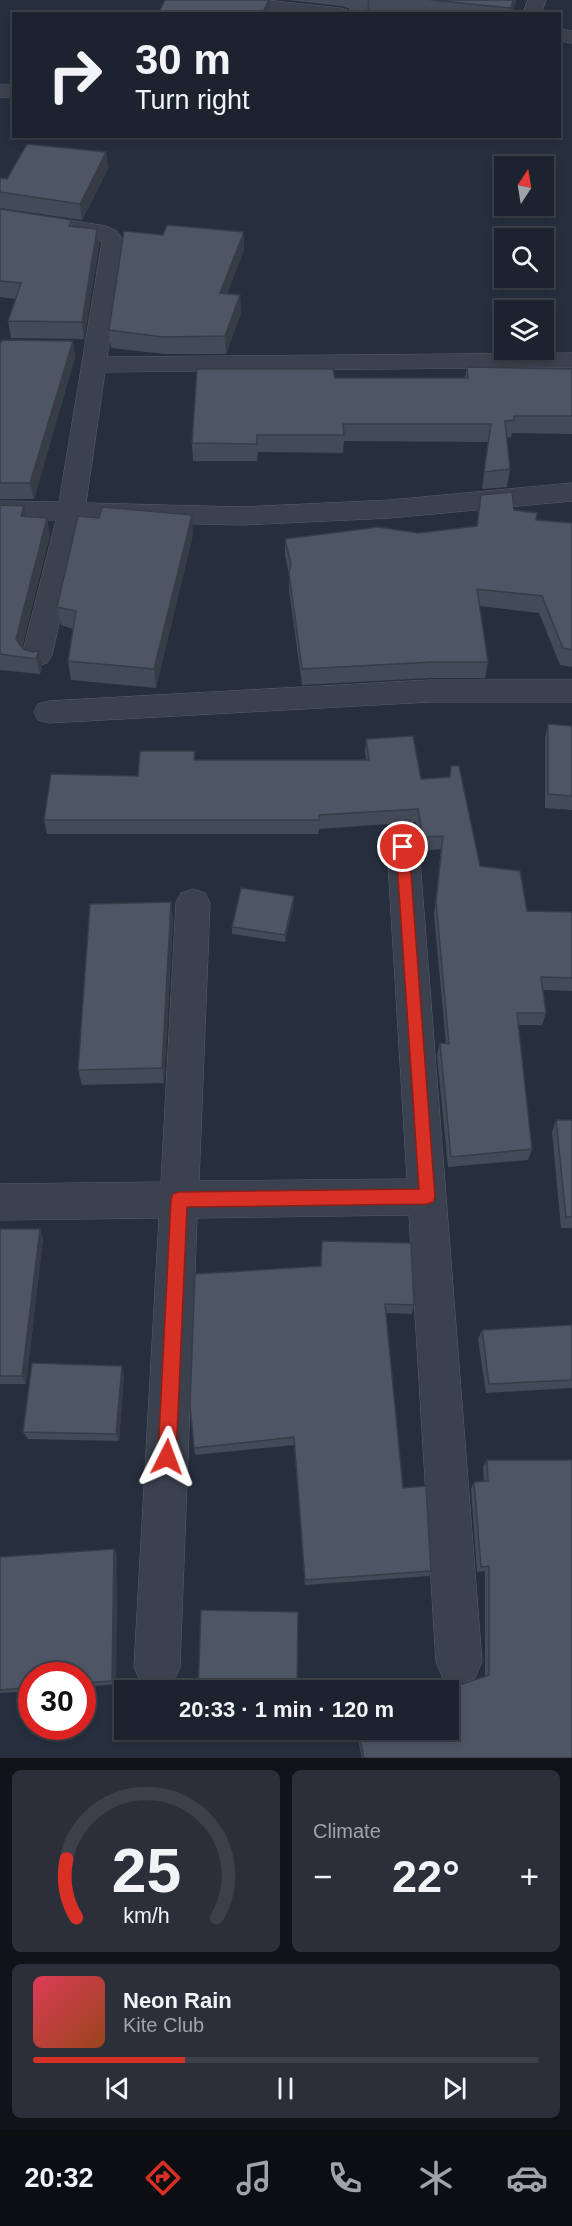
<!DOCTYPE html>
<meta charset="utf-8">
<style>
:root{--surface:#1d232e;--page:#2a2f3a;--text:#f1f3f6;--muted:#a0a4aa;--line:#3b404a;--accent:#d93025}
body{margin:0;font-family:Helvetica,sans-serif;background:var(--page);color:var(--text);height:100vh;display:flex;flex-direction:column;font-size:22px;white-space:nowrap}
*{box-sizing:border-box;margin:0}
p{font-size:20px;color:var(--muted)}
.icon{flex:none;width:33px;height:33px;fill:none;stroke:currentColor;stroke-width:2;stroke-linecap:round;stroke-linejoin:round}
.map{position:relative;height:1758px;overflow:hidden}
.sheet{display:flex;flex-direction:column;gap:12px;padding:12px;background:#101319;flex:1}
.sheet>*{flex:none}
.hud{position:absolute;left:12px;top:12px;width:549px;height:126px;border-radius:0px;box-shadow:0 3px 9px #0003,0 0 0 2px var(--line);background:#1d232e;color:var(--text);overflow:hidden}
.needle{width:39px;rotate:12deg}
.buttons{position:absolute;left:494px;top:156px;display:grid;gap:12px}
.buttons a{display:grid;place-items:center;width:60px;height:60px;border-radius:0px;background:var(--surface);box-shadow:0 3px 9px #0003,0 0 0 2px var(--line);font-size:30px}
.speed{position:absolute;left:18px;top:1662px;display:flex;gap:12px;font-size:30px;font-weight:700;text-align:center}
.speed>*{display:grid;place-content:center;width:78px;height:78px;border-radius:50%;background:var(--surface);box-shadow:0 3px 9px #0003,0 0 0 2px var(--line);line-height:1}
.speed .limit{border:9px solid #d22;background:#fff;color:#111}
.pin{position:absolute;display:grid;place-items:center;width:51px;height:51px;color:#fff;margin:-26px;border:3px solid #fff;border-radius:50%;box-shadow:0 2px 6px #0007}
.me{position:absolute;width:66px;margin:-33px;rotate:3deg;stroke-linejoin:round;filter:drop-shadow(0 0 4px #0008)}
.turn{display:flex;align-items:center;gap:21px;height:126px;padding:0 24px;font-size:27px}
.turn .icon{width:78px;height:78px;stroke-width:2.5}
.turn b{display:block;font-size:42px;line-height:51px}
.big{font-size:45px;font-weight:700;line-height:1.1}
.sheet .tile{flex:1;display:flex;flex-direction:column;justify-content:center;gap:9px;min-width:0;padding:0 21px;border-radius:9px;background:var(--page)}
.sheet .dial{align-items:center;gap:0}
.dial svg{height:156px;overflow:visible;fill:none;stroke:var(--line);stroke-width:7;stroke-linecap:round;text-anchor:middle}
.dial text{fill:var(--text);stroke:none}
.song{display:flex;align-items:center;gap:18px}
.cover{width:72px;height:72px;border-radius:9px;background:linear-gradient(135deg,hsl(350 70% 55%),hsl(20 70% 35%))}
.played{height:6px;border-radius:3px;background:linear-gradient(90deg,var(--accent) 30%,var(--line) 30%)}
.keys{display:flex;justify-content:space-around;direction:ltr}
.heat{display:flex;justify-content:space-between;align-items:center;font-size:33px;direction:ltr}
.sheet .tiles{flex:1;display:grid;gap:12px;grid-template-columns:1fr 1fr}
.tile:last-child{grid-column:span 2}
.trip{position:absolute;left:114px;top:1680px;width:345px;height:60px;border-radius:0px;background:var(--surface);box-shadow:0 3px 9px #0003,0 0 0 2px var(--line);font-weight:700;line-height:60px;text-align:center}
.tab-bar{display:flex;height:96px;justify-content:space-around;align-items:center;background:#0c0e12;color:var(--muted)}
.tab-bar .icon{width:42px;height:42px}
.tab-bar .active{color:var(--accent)}
.tab-bar b{font-size:27px;color:var(--text)}
.map>svg:first-child{display:block}
.lines{fill:none;stroke-linecap:round;stroke-linejoin:round}
.street-casing{stroke:#595f6b;stroke-width:1}
.street{fill:#3b414e;fill-rule:evenodd}
.wall{fill:#434a58}
.shaded-wall{fill:#373c47}
.building{fill:#4e5666;stroke:#373c47;stroke-width:1.5}
.route{fill:#d93025;stroke:#8d1f18;stroke-width:1.5}
</style>
<div class="map">
<svg width="572" height="1758" viewBox="0 0 572 1758">
<rect width="100%" height="100%" fill="#272f3e"/>
<g class="lines">
<g class="street-casing">
<g id="street">
<polygon points="209,0 266,0 340,8 347,10 349,14 287,14 218,6 212,4"/>
<polygon points="528,0 546,0 541,14 523,14"/>
<polygon points="560,29 572,31 572,43 560,41"/>
<rect x="0" y="85" width="14" height="12"/>
<polygon points="0,209 106,226 117,231 124,242 107,357 572,353 572,367 105,372 86,503 242,507 390,500 572,483 572,501 390,518 242,525 82,521 52,655 47,663 37,666 27,663 22,655 56,520 0,519 0,501 59,502 102,242 93,237 0,223"/>
<polygon points="430,680 572,680 572,702 430,702 49,723 38,720 34,712 38,704 49,701"/>
<polygon points="403,834 414,838 419,847 482,1662 475,1678 459,1685 443,1678 436,1662 409,1215 197,1218 180,1667 173,1683 157,1690 141,1683 134,1667 159,1218 0,1220 0,1184 161,1182 176,903 181,893 193,889 205,893 210,903 199,1181 407,1179 387,847 392,838"/>
</g>
</g>
<use href="#street" class="street"/>
</g>
<g class="wall">
<polygon points="287,0 516,0 512,14 403,14 369,10 367,14 364,14 351,12 348,8 340,6"/>
<polygon points="106,152 108,168 82,220 0,208 0,178 7,179"/>
<polygon points="0,209 72,220 73,226 97,229 99,245 84,339 11,338 8,321 16,299 0,297"/>
<polygon points="244,232 244,250 227,294 240,295 241,313 226,354 164,354 111,348 109,330 163,235"/>
<polygon points="73,341 75,357 34,499 0,499 0,344"/>
<polygon points="467,367 572,369 572,434 512,433 511,437 506,438 510,469 507,487 482,489 488,442 344,441 343,453 258,452 257,461 193,461 192,443 335,378 465,378"/>
<polygon points="0,505 26,516 50,534 22,647 23,649 33,652 42,667 40,674 0,670"/>
<polygon points="514,510 536,520 572,523 572,667 560,665 539,613 479,606 488,662 485,678 430,678 302,685 289,590 289,573 285,556 285,539 418,533 476,526"/>
<polygon points="193,534 156,688 71,680 68,661 73,629 61,625 57,607"/>
<polygon points="548,724 572,726 572,810 545,808 545,738"/>
<polygon points="366,739 421,779 449,777 451,766 480,866 527,911 572,912 572,991 543,990 546,1013 542,1025 518,1025 532,1149 528,1160 448,1167 437,1055 440,1043 446,1044 434,915 441,849 422,851 416,822 319,829 318,834 47,834 44,820 195,751 195,760 366,760 365,753"/>
<polygon points="294,896 294,903 285,942 232,934 232,927"/>
<polygon points="171,902 173,919 164,1083 82,1085 78,1070"/>
<polygon points="556,1120 572,1120 572,1228 561,1228 552,1132"/>
<polygon points="0,1229 40,1229 43,1239 26,1384 0,1384"/>
<polygon points="195,1274 414,1305 412,1314 386,1313 403,1488 431,1571 429,1576 305,1585 294,1445 195,1455 194,1448"/>
<polygon points="572,1325 572,1388 486,1393 478,1339 482,1330"/>
<polygon points="124,1374 119,1441 28,1439 23,1432"/>
<polygon points="487,1460 572,1758 362,1758 356,1730 448,1730 463,1684 485,1676 485,1571 477,1572 471,1489 474,1482 484,1481 483,1467"/>
<polygon points="114,1549 117,1555 116,1684 82,1687 82,1676 32,1676 32,1691 0,1693 0,1557"/>
</g>
<g class="shaded-wall">
<polygon points="269,0 270,0 270,14 262,14"/>
<polygon points="368,0 369,0 369,10 367,14"/>
<polygon points="513,0 516,0 512,14 510,14"/>
<polygon points="106,152 108,168 82,220 80,204"/>
<polygon points="97,229 99,245 84,339 82,322"/>
<polygon points="244,232 244,250 221,310 220,293"/>
<polygon points="240,295 241,313 226,354 225,336"/>
<polygon points="73,341 75,357 34,499 30,483"/>
<polygon points="24,506 27,522 21,516"/>
<polygon points="192,515 193,534 156,688 154,669"/>
<polygon points="47,518 50,534 20,654 16,639"/>
<polygon points="39,651 42,667 40,674 36,659"/>
<polygon points="294,896 294,903 285,942 285,935"/>
<polygon points="171,902 173,919 164,1083 162,1068"/>
<polygon points="40,1229 43,1239 26,1384 22,1376"/>
<polygon points="122,1366 124,1374 119,1441 116,1434"/>
<polygon points="114,1549 117,1555 116,1684 112,1681"/>
</g>
<g class="building">
<polygon points="165,0 269,0 262,14 158,14"/>
<polygon points="431,0 513,0 511,8"/>
<polygon points="27,144 106,152 80,204 0,192 0,178 7,179"/>
<polygon points="0,209 72,220 69,226 97,229 82,322 8,321 21,283 0,281"/>
<polygon points="167,225 244,232 220,293 240,295 225,336 163,337 109,330 124,231 163,235"/>
<polygon points="2,340 73,341 30,483 0,483 0,344"/>
<polygon points="467,367 572,369 572,416 514,416 514,420 505,421 510,469 484,472 491,424 343,424 344,435 257,435 257,444 192,443 197,369 333,369 335,378 468,378"/>
<polygon points="512,492 514,510 537,513 536,520 572,523 572,650 563,648 542,596 477,589 488,662 432,662 302,669 289,573 291,564 285,539 378,527 418,533 477,526 481,495"/>
<polygon points="0,505 24,506 21,516 47,518 16,639 23,649 33,652 39,651 36,659 0,654"/>
<polygon points="102,507 192,515 154,669 68,661 76,611 57,607 78,516 99,518"/>
<polygon points="548,724 572,726 572,796 548,794"/>
<polygon points="413,736 421,779 450,777 451,766 459,766 480,866 520,871 527,911 572,912 572,978 541,977 546,1013 517,1013 532,1149 451,1157 440,1043 449,1044 436,902 443,836 423,837 418,809 319,815 319,820 44,820 51,774 138,776 140,751 195,751 194,760 369,760 366,739"/>
<polygon points="241,888 294,896 285,935 232,927"/>
<polygon points="171,902 162,1068 78,1070 90,904"/>
<polygon points="556,1120 572,1120 572,1217 566,1217"/>
<polygon points="0,1229 40,1229 22,1376 0,1376"/>
<polygon points="322,1241 411,1243 414,1305 385,1304 403,1488 426,1486 431,1571 305,1580 294,1437 194,1448 190,1404 195,1274 321,1266"/>
<polygon points="572,1325 572,1380 489,1384 482,1330"/>
<polygon points="32,1363 122,1366 116,1434 23,1432"/>
<polygon points="487,1460 572,1460 572,1758 364,1758 358,1730 448,1730 448,1690 421,1690 457,1682 463,1684 489,1675 489,1566 481,1567 474,1482 488,1481"/>
<polygon points="114,1549 112,1681 82,1683 82,1676 32,1676 32,1687 0,1690 0,1557"/>
<polygon points="201,1610 298,1612 297,1690 198,1690"/>
</g>
<polygon class="route" points="403,842 409,847 435,1197 433,1202 427,1204 187,1207 176,1457 173,1463 167,1466 161,1463 158,1457 171,1199 173,1194 179,1192 419,1189 396,847"/>
</svg>
<div class="buttons">
<a><svg class="needle" viewBox="-14 -14 28 28"><path d="M0-13l5 13h-10z" fill="#e53935"/><path d="M0 13l5-13h-10z" fill="#a0a4aa"/></svg></a>
<a><svg class="icon" aria-label="search" viewBox="0 0 24 24"><circle cx="10" cy="10" r="6"/><path d="M15 15l6 6"/></svg></a>
<a><svg class="icon" aria-label="layers" viewBox="0 0 24 24"><path d="M12 4l9 5-9 5-9-5zM3 14l9 5 9-5"/></svg></a>
</div>
<div class="speed"><div class="limit">30</div></div>
<div class="pin" style="left:403px;top:847px;background:#d93025"><svg class="icon" aria-label="arrive" viewBox="0 0 24 24"><path d="M6 21V4h12l-3 4 3 4H6"/></svg></div>
<svg class="me" style="left:167px;top:1457px" viewBox="-20 -20 40 40"><path d="M0-17L14 15 0 8-14 15z" fill="#d93025" stroke="#fff" stroke-width="4"/></svg>
<div class="trip">20:33 · 1 min · 120 m</div>
<div class="hud">
<div class="turn"><svg class="icon" aria-label="right" viewBox="0 0 24 24"><path d="M7 20v-9h11M14 6l5 5-5 5"/></svg><div><b>30 m</b>Turn right</div></div>
</div>
</div>
<section class="sheet">
<div class="tiles">
<div class="tile dial"><svg viewBox="0 0 100 80">
<path d="M14 69A42 42 0 1 1 86 69"/>
<path d="M14 69A42 42 0 0 1 9 39" stroke="#d93025"/>
<text x="50" y="56" font-size="32" font-weight="700">25</text>
<text x="50" y="72" font-size="11">km/h</text>
</svg></div>
<div class="tile"><p>Climate</p>
<div class="heat"><a>−</a><b class="big">22°</b><a>+</a></div>
</div>
<div class="tile">
<div class="song"><i class="cover"></i><div><b>Neon Rain</b><p>Kite Club</p></div></div>
<div class="played"></div>
<div class="keys"><svg class="icon" aria-label="previous" viewBox="0 0 24 24"><path d="M18 5L8 12l10 7zM5 5v14"/></svg><svg class="icon" aria-label="pause" viewBox="0 0 24 24"><path d="M8 5v14M16 5v14"/></svg><svg class="icon" aria-label="next" viewBox="0 0 24 24"><path d="M6 5l10 7-10 7zM19 5v14"/></svg></div>
</div>
</div>
</section>
<nav class="tab-bar">
<b>20:32</b>
<svg class="icon active" aria-label="directions" viewBox="0 0 24 24"><path d="M12 3l9 9-9 9-9-9zM9 14v-3h6M13 9l2 2-2 2"/></svg>
<svg class="icon" aria-label="music" viewBox="0 0 24 24"><path d="M9 18V5l10-2v13"/><circle cx="6" cy="18" r="3"/><circle cx="16" cy="16" r="3"/></svg>
<svg class="icon" aria-label="phone" viewBox="0 0 24 24"><path d="M5 4h4l2 5-3 2q2 4 5 5l2-3 5 2v4C11 20 4 13 5 4z"/></svg>
<svg class="icon" aria-label="climate" viewBox="0 0 24 24"><path d="M12 3v18M4 7l16 10M4 17L20 7"/></svg>
<svg class="icon" aria-label="car" viewBox="0 0 24 24"><path d="M5 17H2v-5l4-1 3-4h7l3 4 3 1v5h-3M9 17h6M6 11h13"/><circle cx="7" cy="17" r="2"/><circle cx="17" cy="17" r="2"/></svg>
</nav>
